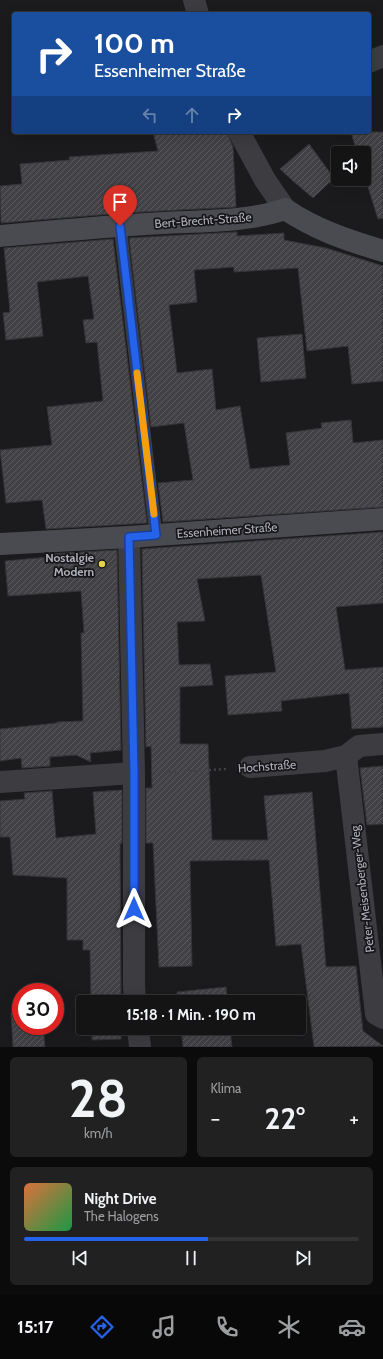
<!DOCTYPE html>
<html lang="de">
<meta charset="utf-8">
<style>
:root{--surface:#141415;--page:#212122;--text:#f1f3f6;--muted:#9d9ea0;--line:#333334;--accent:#2563eb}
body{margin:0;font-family:Cabin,sans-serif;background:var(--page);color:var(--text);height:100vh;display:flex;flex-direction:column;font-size:15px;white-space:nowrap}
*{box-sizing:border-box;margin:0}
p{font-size:13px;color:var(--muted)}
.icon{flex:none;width:22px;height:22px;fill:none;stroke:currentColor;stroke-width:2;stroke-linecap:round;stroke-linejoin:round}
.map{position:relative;height:1047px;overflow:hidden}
.details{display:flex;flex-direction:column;gap:10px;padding:10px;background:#0b0b0c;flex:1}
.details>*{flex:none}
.top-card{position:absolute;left:12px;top:12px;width:359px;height:122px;border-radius:4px;box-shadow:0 4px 16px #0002,0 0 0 1px var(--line);background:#1a4fa0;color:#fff;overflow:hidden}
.buttons{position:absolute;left:331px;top:146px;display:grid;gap:8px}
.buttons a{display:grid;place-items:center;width:40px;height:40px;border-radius:4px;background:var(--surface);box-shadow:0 4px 16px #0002,0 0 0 1px var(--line);font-size:20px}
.speed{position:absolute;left:12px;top:983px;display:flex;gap:8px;font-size:20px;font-weight:700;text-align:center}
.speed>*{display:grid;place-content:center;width:52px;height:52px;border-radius:50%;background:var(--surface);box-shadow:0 4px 16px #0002,0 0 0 1px var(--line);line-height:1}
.speed .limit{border:6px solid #d22;background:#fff;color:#111}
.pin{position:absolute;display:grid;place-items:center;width:34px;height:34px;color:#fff;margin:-41px -17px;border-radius:50% 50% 50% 0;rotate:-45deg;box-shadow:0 0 4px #0007}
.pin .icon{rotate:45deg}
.me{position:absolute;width:44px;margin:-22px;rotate:0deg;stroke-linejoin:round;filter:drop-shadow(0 0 3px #0008)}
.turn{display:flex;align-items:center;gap:14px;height:84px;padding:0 16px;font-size:18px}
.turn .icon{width:52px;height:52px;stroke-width:2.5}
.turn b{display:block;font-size:28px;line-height:34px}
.lanes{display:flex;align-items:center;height:38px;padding:0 16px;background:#0003;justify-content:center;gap:20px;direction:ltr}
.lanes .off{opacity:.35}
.big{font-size:30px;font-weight:700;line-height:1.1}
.details .card{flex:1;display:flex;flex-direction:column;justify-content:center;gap:6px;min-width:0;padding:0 14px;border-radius:6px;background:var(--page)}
.details .dial{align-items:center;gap:0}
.dial b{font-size:52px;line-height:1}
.song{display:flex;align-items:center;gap:12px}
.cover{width:48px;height:48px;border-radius:6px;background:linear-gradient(135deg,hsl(20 70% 55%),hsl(140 70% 35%))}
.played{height:4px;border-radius:2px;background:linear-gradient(90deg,var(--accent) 55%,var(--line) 55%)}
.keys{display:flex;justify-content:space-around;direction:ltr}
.heat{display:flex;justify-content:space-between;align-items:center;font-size:22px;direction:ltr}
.details .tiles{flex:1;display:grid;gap:10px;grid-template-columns:1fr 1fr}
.card:last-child{grid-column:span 2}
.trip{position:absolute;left:76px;top:995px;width:230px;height:40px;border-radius:4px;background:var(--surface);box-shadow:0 4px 16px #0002,0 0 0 1px var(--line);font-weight:700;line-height:40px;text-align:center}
.menu{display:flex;height:64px;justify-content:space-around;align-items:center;background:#080808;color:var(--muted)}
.menu .icon{width:28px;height:28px}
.menu .selected{color:var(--accent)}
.menu b{font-size:18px;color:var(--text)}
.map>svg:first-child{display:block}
.building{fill:url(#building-hatch);stroke:#353438}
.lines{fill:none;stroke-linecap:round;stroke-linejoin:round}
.path{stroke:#424248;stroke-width:2.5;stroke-dasharray:2 3;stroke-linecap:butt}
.lane{stroke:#3c3c41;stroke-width:13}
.street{stroke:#3c3c41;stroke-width:22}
.secondary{stroke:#4a4a51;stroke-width:22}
.route-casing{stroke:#184099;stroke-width:10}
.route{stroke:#2563eb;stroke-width:7}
.slow{stroke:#f59e0b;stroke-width:7}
.poi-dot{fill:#e6d248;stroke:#161517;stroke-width:1.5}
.labels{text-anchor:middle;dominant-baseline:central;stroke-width:3.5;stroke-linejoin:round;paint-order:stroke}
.street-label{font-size:12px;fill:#aeafbb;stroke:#161517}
.poi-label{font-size:12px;font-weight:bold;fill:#aeafbb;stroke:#161517;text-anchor:end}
</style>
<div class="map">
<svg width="383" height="1047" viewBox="0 0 383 1047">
<defs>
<pattern id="building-hatch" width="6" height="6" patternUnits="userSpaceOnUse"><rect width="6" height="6" fill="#424246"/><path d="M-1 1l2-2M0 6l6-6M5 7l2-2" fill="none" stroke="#5b5b5f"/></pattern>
</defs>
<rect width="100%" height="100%" fill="#1b1a1c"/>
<g class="building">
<polygon points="153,132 227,132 233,147 236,207 122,213 1,223 0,186 22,184 20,164 70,160 69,157 158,151"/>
<polygon points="351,132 383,132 383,218 378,219 364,174 364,153 357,153"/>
<polygon points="309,144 334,178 313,198 293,181 280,169"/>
<polygon points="237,232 237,236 284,233 284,240 326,248 383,266 383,381 352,384 348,346 307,351 298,268 234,272 234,267 194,270 197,302 169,305 177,373 212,369 216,410 240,406 250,469 290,465 286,433 322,428 321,423 351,420 353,443 383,440 383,507 163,522 158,483 193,480 184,423 151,427 129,238"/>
<polygon points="113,239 147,523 46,529 42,500 6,503 0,450 52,445 47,407 103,401 97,342 86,343 83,320 94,319 88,276 37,282 43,336 6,340 3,313 10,312 4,248"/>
<polygon points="302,334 306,378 261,382 257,338"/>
<polygon points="383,532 383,603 336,607 345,670 383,667 383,727 352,729 349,693 281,701 282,711 228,715 225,676 276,672 261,575 197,579 205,621 177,622 179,665 210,664 213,685 180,687 180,744 208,744 212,840 268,840 264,796 312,792 326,967 356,966 363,1031 383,1046 314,1047 301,944 276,946 269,860 190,861 192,966 159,967 153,843 146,843 146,788 152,788 151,746 146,747 142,549"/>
<polygon points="117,550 121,750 90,753 91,762 76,755 50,757 50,766 22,768 21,758 0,761 0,729 57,723 57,722 83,721 81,633 84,633 81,591 8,596 5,561 49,557 49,554"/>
<polygon points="383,766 383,824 367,825 360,768"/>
<polygon points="122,790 122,843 120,844 121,1002 91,1002 90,950 83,950 83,940 67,940 67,878 13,875 10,837 0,837 0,801 25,799 24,793 52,791 56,838 96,834 93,792"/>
<polygon points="226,987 227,1002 178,1002 177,992"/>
<polygon points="21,1012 21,1026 43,1026 45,1047 13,1047 11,1013"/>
<polygon points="92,1028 121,1028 121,1039 92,1040"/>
<polygon points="181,1028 230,1028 232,1047 183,1047"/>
</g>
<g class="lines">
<polyline class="path" points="159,773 226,769"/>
<polyline class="lane" points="120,226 156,535"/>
<g class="street">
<polyline points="194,0 198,14"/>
<polyline points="369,62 383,56"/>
<polyline points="239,132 265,180 285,209"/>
<polyline points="129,537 134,773 134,985 135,1002"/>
<polyline points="346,756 376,1014 383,1018"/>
<polyline points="250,767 325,761 346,756 359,746 383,744"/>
<polyline points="0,782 134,773"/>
<polyline points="138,1028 140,1047"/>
</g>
<g class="secondary">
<path d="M0,236C55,231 109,226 164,223C202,221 249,222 285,209C316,230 347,240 383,251"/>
<polyline points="0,544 129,537 383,519"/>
</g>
</g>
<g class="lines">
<g class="route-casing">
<polyline id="route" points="120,226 156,535 129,537 134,773 134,909"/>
</g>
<use href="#route" class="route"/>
<polyline class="slow" points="137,373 154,514"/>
</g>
<circle class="poi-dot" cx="102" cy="564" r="4"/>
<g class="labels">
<g class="street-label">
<text transform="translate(203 220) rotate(-4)">Bert-Brecht-Straße</text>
<text transform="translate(227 530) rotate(-4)">Essenheimer Straße</text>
<text transform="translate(267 766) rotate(-4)">Hochstraße</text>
<text transform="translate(362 889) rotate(-97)">Peter-Meisenberger-Weg</text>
</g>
<g class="poi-label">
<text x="94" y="557">Nostalgie<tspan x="94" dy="14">Modern</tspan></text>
</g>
</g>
</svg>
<div class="buttons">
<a><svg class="icon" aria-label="sound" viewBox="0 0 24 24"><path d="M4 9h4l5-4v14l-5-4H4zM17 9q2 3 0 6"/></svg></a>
</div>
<div class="speed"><div class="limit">30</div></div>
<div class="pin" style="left:120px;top:226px;background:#d93025"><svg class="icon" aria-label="arrive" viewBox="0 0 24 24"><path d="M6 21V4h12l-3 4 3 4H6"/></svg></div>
<svg class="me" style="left:134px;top:909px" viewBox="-20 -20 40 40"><path d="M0-17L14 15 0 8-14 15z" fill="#2563eb" stroke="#fff" stroke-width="4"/></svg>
<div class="trip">15:18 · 1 Min. · 190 m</div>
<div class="top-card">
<div class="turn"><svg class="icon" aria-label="right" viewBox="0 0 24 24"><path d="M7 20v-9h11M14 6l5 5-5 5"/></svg><div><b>100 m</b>Essenheimer Straße</div></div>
<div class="lanes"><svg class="icon off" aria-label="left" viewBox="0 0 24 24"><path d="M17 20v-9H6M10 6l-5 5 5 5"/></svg><svg class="icon off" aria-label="ahead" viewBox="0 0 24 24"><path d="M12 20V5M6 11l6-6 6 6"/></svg><svg class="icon" aria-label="right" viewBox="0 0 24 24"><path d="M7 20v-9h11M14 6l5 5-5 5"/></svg></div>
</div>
</div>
<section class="details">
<div class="tiles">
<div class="card dial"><b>28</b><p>km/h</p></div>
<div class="card"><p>Klima</p>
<div class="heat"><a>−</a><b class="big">22°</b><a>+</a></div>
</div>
<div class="card">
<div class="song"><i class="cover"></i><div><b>Night Drive</b><p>The Halogens</p></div></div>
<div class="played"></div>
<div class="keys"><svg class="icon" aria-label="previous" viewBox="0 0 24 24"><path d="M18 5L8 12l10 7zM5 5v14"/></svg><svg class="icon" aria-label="pause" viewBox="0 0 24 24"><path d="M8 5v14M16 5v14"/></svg><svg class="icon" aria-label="next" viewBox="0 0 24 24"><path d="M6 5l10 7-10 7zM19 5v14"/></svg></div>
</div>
</div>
</section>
<nav class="menu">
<b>15:17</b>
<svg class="icon selected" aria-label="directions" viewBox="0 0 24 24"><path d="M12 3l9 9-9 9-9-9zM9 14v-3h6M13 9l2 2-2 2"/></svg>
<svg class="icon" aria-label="music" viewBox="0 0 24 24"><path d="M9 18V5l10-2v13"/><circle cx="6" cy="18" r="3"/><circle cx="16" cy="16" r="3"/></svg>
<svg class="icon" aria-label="phone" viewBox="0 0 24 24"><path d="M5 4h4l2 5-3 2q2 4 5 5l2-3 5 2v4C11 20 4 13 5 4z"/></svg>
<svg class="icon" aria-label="climate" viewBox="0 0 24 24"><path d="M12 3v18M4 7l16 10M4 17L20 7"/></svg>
<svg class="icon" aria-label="car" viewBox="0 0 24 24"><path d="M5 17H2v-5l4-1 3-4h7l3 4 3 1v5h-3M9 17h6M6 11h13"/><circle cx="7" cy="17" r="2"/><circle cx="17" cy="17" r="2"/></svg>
</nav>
